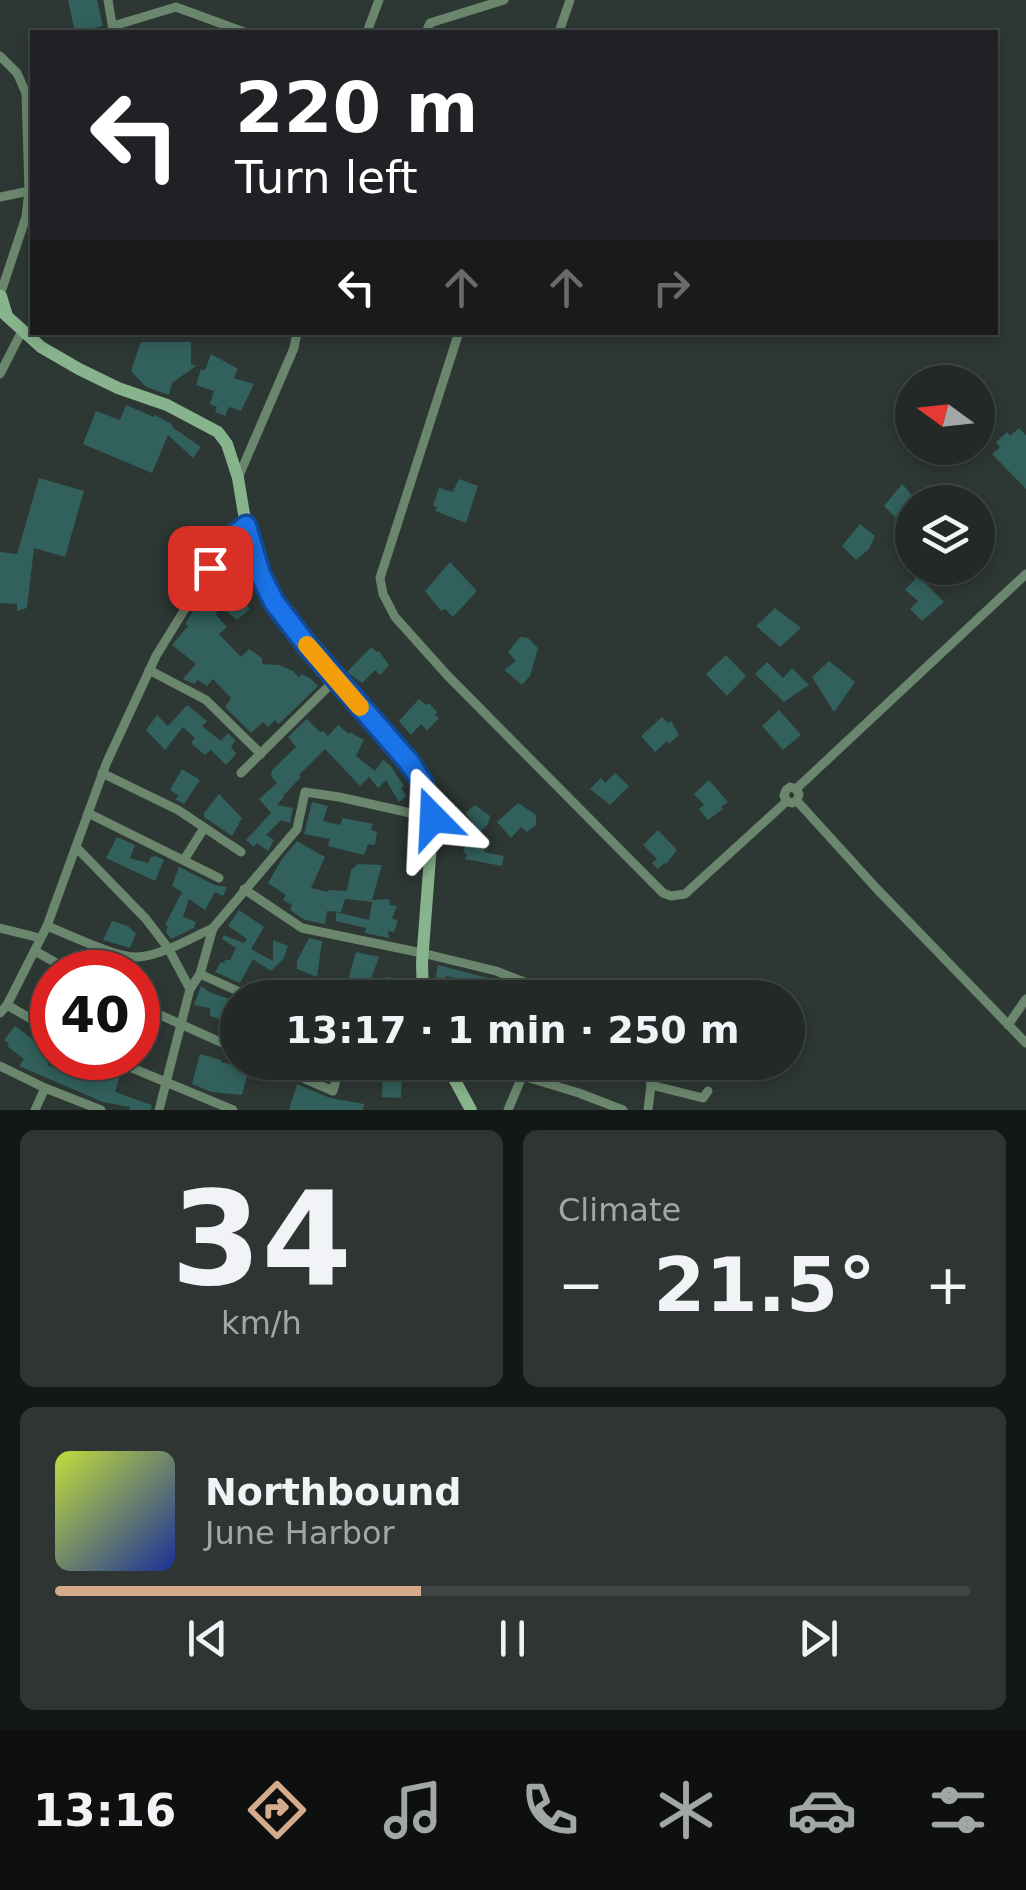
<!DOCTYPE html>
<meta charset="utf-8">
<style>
:root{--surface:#222926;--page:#2e3532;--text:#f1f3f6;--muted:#a2a6a7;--line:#3f4543;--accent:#d6ab8b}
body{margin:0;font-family:"DejaVu Sans",sans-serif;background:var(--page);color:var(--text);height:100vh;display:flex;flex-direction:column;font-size:38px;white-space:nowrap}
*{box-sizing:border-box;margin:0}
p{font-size:32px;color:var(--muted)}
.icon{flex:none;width:55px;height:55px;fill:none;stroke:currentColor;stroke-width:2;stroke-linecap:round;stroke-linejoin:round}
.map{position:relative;height:1110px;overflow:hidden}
.side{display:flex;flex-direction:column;gap:20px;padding:20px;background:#131715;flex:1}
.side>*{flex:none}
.banner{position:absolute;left:30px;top:30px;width:968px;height:305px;border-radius:0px;box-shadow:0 5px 15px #0003,0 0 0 2px var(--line);background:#202124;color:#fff;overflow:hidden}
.needle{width:65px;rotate:285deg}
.tools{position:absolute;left:895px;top:365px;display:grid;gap:20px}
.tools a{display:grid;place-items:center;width:100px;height:100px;border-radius:50%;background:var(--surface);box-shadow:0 5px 15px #0003,0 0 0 2px var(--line);font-size:50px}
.speed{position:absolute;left:30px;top:950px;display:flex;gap:20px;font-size:50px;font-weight:700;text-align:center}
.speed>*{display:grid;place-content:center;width:130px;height:130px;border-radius:50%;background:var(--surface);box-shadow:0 5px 15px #0003,0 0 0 2px var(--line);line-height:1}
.speed .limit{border:15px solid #d22;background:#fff;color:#111}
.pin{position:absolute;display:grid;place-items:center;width:85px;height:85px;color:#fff;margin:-42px;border-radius:20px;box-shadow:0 5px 15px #0006}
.me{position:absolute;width:110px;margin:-55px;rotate:339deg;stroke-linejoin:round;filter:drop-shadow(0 0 8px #0008)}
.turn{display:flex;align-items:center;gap:35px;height:210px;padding:0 40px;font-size:45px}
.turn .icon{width:130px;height:130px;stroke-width:2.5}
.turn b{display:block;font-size:70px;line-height:85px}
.lanes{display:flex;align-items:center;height:95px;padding:0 40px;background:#0003;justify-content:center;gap:50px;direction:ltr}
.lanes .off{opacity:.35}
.big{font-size:75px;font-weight:700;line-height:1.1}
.side .tile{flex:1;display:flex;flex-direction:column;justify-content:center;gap:15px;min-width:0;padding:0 35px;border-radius:15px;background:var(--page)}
.side .dial{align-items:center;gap:0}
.dial b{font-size:130px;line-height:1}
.song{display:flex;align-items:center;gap:30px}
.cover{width:120px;height:120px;border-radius:15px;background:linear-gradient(135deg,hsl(70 70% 55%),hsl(230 70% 35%))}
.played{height:10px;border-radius:5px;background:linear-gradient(90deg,var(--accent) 40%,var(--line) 40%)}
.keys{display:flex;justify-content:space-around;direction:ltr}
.heat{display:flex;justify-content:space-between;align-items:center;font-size:55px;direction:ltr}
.side .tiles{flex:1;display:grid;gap:20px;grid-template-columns:1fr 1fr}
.tile:last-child{grid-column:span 2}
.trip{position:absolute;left:220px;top:980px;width:585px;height:100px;border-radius:50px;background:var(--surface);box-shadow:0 5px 15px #0003,0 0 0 2px var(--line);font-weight:700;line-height:100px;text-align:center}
.dock{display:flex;height:160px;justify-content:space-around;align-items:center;background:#0e100f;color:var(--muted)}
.dock .icon{width:70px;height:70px}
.dock .active{color:var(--accent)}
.dock b{font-size:45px;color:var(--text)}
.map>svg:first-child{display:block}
.building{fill:#32605c}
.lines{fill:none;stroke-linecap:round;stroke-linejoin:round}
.street{stroke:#6a866d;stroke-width:9}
.secondary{stroke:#87b48c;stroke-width:12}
.route-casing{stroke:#114b97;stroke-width:25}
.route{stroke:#1a73e8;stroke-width:18}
.slow{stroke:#f59e0b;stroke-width:18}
</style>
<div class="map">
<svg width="1026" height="1110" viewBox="0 0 1026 1110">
<rect width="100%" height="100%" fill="#2d3733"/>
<g class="building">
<polygon points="68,0 97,0 103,26 75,32"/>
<polygon points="141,342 191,342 191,364 196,366 172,383 169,395 146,387 131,371"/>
<polygon points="211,354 238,369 234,378 254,384 241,411 229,407 225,416 215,412 217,407 210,404 214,391 196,385 201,369 205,370"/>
<polygon points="126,405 154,417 155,415 173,425 172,427 201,447 193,458 168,435 152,473 83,444 96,411 120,420"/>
<polygon points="1019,428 1026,435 1026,489 992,454 1000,447 996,442 1007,432 1010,436"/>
<polygon points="39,478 84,491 65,557 34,548 27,608 17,611 17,604 0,603 0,552 17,554"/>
<polygon points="459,479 478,486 466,523 435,511 437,507 433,506 439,488 453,492"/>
<polygon points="902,484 912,495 905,506 912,515 902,524 884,506"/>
<polygon points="860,524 875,536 869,549 856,560 842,546"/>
<polygon points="450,562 477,591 453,617 445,609 441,611 425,591"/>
<polygon points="218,572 250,609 237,620 221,607 215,614 227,627 219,634 241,657 249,649 262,658 262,664 279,665 293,671 299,678 301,674 310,678 318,686 279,724 275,720 268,727 263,722 251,733 225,707 231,698 213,679 207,686 198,680 194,684 183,679 196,664 172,645 188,626 185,624"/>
<polygon points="918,576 944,602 922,621 910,609 918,601 905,590"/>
<polygon points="775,608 801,628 780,647 756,626"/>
<polygon points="520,637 528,638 538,648 530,676 522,685 504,670 516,661 508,652"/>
<polygon points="371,647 377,652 379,651 389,665 380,675 375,670 362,683 347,672"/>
<polygon points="726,655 746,676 727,696 706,674"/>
<polygon points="829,661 855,682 834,712 812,677"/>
<polygon points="767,662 783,678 792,668 809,685 784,702 755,674"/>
<polygon points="419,699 426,705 429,703 437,712 435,715 439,718 427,731 421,724 411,735 399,721"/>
<polygon points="187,705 207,721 202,726 221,741 228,733 235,740 231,747 236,754 226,765 211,750 205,755 191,743 195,738 183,727 165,750 146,730 157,715 168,726"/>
<polygon points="779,710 801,735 783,750 762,726"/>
<polygon points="314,712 307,719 320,732 323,731 328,736 338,725 349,734 350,732 364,740 356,756 375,771 383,760 390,765 404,786 401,788 406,796 399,802 386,780 378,788 369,777 360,786 325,749 299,775 301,777 283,796 284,797 277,805 293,808 290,823 281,820 266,835 274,840 268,851 257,843 254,847 246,840 271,813 259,799 277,783 271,776 272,770 296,747 288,737"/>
<polygon points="662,717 668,723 671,721 679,735 669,744 667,741 655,752 641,736"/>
<polygon points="182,769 200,780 184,804 175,799 179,796 170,790"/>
<polygon points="615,773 629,786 610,805 590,789 601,778 605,783"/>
<polygon points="709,780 728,802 721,807 723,809 708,820 699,809 704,805 694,794"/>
<polygon points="219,794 242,818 232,836 204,817 204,813"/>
<polygon points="312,802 328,806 323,821 340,825 343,818 373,824 371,830 377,832 375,845 368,844 364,855 328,846 330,839 304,834"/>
<polygon points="518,803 536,815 536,825 527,832 521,827 511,838 497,822"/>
<polygon points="475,805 490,816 488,824 473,839 484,839 484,852 504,856 502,866 465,859 467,854 463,852 467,842 470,842 473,823 465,813"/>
<polygon points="658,830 677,850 666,864 664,863 658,869 652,863 657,859 643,845"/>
<polygon points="117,837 135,845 130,858 148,863 151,857 156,856 164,860 155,881 106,858"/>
<polygon points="297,841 325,857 311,888 327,892 328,890 347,891 351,870 358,864 382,865 372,900 389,899 390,905 397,906 392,918 398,921 394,932 388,931 389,938 365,933 366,928 336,921 336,912 369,920 372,902 345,899 341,912 327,911 325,924 305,920 290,910 292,905 283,900 286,895 268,883 282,859"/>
<polygon points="179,867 215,885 227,887 223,896 215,892 205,910 189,899 183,917 196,922 194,928 171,939 166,932 168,926 165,925 182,892 172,886"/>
<polygon points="239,910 264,927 251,949 273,961 273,940 288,946 284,958 271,971 253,959 240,983 215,972 221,962 224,963 225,960 230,960 236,948 222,939 224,935 244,943 247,939 228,926"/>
<polygon points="112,921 128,926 136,934 130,948 103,940"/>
<polygon points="309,938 322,941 317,977 297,969 297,961"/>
<polygon points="356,952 379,957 371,979 390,977 388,987 368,989 369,998 343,998"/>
<polygon points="438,965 499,981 495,998 464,998 468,981 446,976 443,991 433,990"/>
<polygon points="46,977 52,981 52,1022 28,1008"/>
<polygon points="201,986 211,993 236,1001 230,1022 210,1016 210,1008 194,1005"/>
<polygon points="15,1026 35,1041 41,1034 52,1039 52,1056 47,1065 77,1077 80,1064 102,1070 105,1065 121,1072 115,1092 152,1105 151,1110 129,1110 130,1107 103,1102 19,1066 24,1059 7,1046 9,1044 4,1040"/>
<polygon points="200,1054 221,1060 221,1062 249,1069 242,1095 212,1092 192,1084"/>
<polygon points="383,1062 402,1062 401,1098 382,1097"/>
<polygon points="297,1084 330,1098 364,1104 363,1110 289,1110"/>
</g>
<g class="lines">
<g class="street">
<polyline points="108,0 113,30"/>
<polyline points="113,26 176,7 244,32"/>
<polyline points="367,32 379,0"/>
<polyline points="426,32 430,23 504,0"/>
<polyline points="559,32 570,0"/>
<polyline points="0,56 17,73 26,93 29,191 26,217 2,289"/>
<polyline points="0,197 29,191"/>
<polyline points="459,332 380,578 383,594 395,617 447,675 663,893 671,896 685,894 787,801 792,803 797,801 799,794 796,789 790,787 786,790 784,796 787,801"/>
<polyline points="0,374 22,331"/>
<polyline points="238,478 294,348 297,332"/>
<polyline points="149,670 206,700 261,754"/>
<polyline points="102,773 178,810 241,852"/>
<polyline points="241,773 336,679"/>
<polyline points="796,789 1026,574"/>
<polyline points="797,801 877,889 1026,1043"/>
<polyline points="88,813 219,878"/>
<polyline points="76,847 146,919 168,948 190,989"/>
<polyline points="184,860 204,828"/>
<polyline points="244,889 302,928 422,953 496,971 565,998"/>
<path d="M47,926C70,935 116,958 138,957C161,956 193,937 213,928"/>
<polyline points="0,928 40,938"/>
<polyline points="35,951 72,972"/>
<polyline points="200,974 253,998"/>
<polyline points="7,1005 52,1031"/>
<polyline points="138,1005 238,1050"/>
<polyline points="0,1013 7,1005 47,926 106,764 156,656 226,542 246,526"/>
<polyline points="1008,1025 1026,999"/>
<polyline points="108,1058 233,1110"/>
<polyline points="266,1062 333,1091 341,1062"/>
<polyline points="645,1062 651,1085 648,1110"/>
<polyline points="0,1066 45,1088 101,1110"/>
<polyline points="651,1085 703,1098 708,1091"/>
<polyline points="35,1110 45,1088"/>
<polyline points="159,1110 190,989 200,974 213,928 297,829 305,792 339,797 433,818"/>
<polyline points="508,1110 521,1079 526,1077 579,1093 623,1110"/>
</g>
<g class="secondary">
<polyline points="1,296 7,316"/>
<polyline points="0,310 41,347 79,369 118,388 167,405 218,432 227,444 238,478 246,526 255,558 274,602 307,645 409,762 421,782 433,818 422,962 423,998"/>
<polyline points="445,1062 471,1110"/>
</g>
</g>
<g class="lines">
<g class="route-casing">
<polyline id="route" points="210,568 226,542 246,526 260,574 274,602 307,645 409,762 422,782 433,818"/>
</g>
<use href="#route" class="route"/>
<polyline class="slow" points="307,645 360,707"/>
</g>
</svg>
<div class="tools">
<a><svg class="needle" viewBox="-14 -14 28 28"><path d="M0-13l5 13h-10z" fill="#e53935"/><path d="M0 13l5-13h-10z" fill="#a2a6a7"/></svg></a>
<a><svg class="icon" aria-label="layers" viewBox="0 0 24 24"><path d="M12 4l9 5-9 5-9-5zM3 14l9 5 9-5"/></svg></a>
</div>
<div class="speed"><div class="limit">40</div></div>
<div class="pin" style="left:210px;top:568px;background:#d93025"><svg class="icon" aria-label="arrive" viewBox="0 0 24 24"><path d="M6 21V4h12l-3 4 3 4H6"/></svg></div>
<svg class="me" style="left:433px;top:818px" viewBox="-20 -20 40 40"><path d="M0-17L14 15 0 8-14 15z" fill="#1a73e8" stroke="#fff" stroke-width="4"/></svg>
<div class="trip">13:17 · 1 min · 250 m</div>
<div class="banner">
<div class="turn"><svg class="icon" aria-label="left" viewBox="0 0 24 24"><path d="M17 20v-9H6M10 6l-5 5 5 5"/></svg><div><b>220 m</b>Turn left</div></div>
<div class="lanes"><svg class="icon" aria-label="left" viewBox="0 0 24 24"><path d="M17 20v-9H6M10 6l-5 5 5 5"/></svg><svg class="icon off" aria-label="ahead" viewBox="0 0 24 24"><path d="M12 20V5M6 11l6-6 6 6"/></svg><svg class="icon off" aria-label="ahead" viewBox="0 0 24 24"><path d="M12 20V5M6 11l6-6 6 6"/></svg><svg class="icon off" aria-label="right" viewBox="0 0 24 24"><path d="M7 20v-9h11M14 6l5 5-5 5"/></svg></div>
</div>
</div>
<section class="side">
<div class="tiles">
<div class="tile dial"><b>34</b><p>km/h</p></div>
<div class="tile"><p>Climate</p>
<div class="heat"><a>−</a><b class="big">21.5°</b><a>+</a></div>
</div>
<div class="tile">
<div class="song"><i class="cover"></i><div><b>Northbound</b><p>June Harbor</p></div></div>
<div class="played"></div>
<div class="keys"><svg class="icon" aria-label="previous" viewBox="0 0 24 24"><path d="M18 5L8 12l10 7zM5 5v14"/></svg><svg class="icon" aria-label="pause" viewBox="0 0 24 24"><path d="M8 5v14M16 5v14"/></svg><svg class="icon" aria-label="next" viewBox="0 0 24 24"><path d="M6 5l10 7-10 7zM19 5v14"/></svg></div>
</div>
</div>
</section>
<nav class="dock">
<b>13:16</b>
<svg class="icon active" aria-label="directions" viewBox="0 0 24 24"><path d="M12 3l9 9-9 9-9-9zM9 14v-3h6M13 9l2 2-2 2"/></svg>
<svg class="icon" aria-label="music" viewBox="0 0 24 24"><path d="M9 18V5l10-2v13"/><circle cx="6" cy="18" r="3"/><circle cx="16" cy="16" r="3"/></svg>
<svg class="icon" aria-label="phone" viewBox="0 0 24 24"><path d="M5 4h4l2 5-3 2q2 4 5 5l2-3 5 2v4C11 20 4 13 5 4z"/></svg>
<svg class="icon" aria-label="climate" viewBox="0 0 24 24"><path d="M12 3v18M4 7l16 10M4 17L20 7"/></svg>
<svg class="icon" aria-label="car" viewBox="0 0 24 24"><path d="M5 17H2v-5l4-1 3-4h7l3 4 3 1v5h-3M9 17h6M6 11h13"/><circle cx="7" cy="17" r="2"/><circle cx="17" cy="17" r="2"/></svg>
<svg class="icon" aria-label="filters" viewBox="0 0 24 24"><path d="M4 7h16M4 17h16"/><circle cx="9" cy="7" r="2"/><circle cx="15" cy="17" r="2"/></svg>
</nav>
